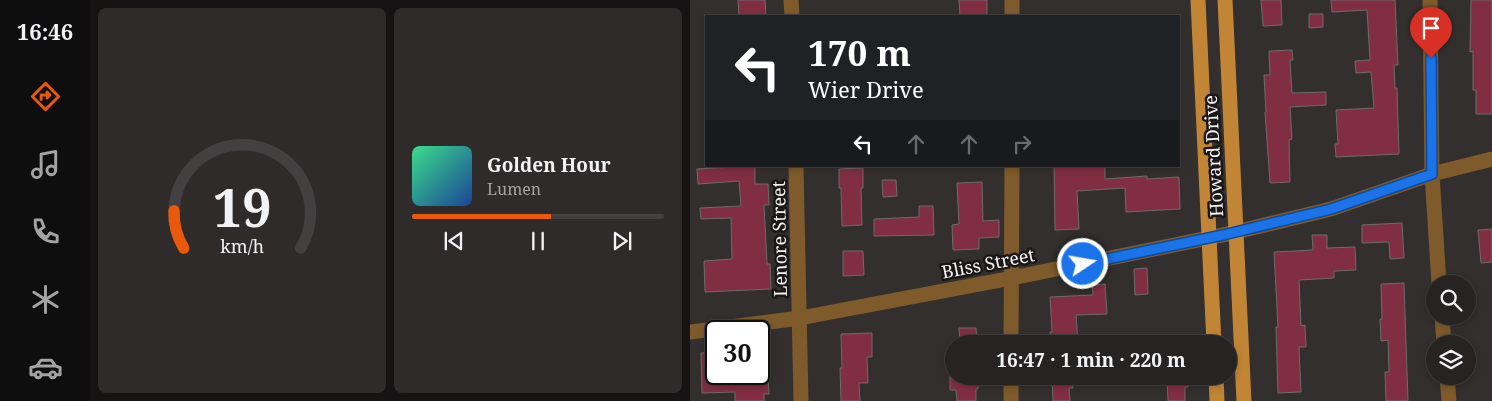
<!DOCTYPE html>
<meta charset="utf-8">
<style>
:root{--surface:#262322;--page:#2e2b2a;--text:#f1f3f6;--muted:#a4a4a5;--line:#424040;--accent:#ea580c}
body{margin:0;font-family:"Noto Serif",serif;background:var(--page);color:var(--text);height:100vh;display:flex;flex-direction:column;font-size:19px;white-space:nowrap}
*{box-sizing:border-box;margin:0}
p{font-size:16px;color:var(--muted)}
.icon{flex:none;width:28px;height:28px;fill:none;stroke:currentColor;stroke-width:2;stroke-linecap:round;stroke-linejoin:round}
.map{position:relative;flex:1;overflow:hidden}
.side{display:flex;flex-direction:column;gap:8px;padding:8px;background:#151313;width:600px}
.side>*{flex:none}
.banner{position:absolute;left:15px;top:15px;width:475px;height:152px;border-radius:0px;box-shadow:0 2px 8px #0003,0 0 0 1px var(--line);background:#202124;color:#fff;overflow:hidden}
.controls{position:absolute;left:736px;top:275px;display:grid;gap:10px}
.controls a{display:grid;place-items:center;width:50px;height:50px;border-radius:50%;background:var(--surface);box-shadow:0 2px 8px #0003,0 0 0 1px var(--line);font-size:25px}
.speed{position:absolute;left:15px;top:320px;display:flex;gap:10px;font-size:25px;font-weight:700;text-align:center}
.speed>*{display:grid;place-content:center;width:65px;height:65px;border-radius:50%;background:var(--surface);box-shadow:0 2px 8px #0003,0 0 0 1px var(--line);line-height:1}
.speed .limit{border:2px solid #111;border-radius:8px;background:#fff;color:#111}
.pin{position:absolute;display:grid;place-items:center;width:42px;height:42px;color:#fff;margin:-51px -21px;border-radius:50% 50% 50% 0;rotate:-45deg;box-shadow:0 0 5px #0007}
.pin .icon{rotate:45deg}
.me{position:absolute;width:55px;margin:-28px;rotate:78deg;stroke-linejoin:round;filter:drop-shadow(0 0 4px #0008)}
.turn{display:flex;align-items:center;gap:18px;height:105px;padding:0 20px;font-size:22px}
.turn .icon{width:65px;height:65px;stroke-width:2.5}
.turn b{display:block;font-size:35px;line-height:42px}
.lanes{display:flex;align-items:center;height:48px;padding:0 20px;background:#0003;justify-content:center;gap:25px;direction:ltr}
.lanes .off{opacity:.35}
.side .card{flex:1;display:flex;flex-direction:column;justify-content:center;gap:8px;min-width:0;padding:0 18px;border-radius:8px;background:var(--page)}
.side .dial{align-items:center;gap:0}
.dial svg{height:130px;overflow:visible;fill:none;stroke:var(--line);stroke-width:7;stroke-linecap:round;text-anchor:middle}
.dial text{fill:var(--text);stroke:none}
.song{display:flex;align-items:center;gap:15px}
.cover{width:60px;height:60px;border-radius:8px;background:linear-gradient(135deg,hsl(150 70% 55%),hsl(220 70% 35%))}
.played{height:5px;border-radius:2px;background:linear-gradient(90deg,var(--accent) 55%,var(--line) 55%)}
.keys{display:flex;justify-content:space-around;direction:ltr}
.side .tiles{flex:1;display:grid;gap:8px;grid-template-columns:repeat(2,1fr)}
.trip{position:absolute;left:255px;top:335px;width:292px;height:50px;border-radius:25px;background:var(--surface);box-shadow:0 2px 8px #0003,0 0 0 1px var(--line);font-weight:700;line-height:50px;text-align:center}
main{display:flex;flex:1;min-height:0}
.menu{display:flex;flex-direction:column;width:90px;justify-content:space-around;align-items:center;background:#0f0e0e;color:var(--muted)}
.menu .icon{width:35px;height:35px}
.menu .active{color:var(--accent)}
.menu b{font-size:22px;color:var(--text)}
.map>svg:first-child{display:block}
.building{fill:#822e42;stroke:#6f6b6b}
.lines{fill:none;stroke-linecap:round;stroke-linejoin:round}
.minor{stroke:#7f5a2b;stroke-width:15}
.major{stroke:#c28535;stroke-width:15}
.route-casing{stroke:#114b97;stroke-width:12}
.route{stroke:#1a73e8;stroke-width:9}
.labels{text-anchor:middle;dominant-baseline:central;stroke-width:5;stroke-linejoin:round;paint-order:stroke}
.street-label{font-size:18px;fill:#f5f3f2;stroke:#191717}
</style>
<main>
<nav class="menu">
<b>16:46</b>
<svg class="icon active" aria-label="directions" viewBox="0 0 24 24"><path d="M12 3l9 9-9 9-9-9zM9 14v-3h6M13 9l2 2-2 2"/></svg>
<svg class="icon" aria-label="music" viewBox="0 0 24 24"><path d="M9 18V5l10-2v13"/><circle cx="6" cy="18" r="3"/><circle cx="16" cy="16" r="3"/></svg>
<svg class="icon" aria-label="phone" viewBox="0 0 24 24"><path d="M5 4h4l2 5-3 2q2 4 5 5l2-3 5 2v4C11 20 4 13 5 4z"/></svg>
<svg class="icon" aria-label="climate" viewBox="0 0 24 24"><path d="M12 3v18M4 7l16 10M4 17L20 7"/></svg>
<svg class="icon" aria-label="car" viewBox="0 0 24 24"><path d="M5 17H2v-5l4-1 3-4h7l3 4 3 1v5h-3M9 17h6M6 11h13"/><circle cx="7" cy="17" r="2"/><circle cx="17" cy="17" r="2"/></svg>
</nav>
<section class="side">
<div class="tiles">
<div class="card dial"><svg viewBox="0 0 100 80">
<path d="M14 69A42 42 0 1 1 86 69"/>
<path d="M14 69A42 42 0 0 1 8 46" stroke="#ea580c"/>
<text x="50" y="56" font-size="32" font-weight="700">19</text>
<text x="50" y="72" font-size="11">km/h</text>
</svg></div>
<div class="card">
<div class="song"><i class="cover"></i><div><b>Golden Hour</b><p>Lumen</p></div></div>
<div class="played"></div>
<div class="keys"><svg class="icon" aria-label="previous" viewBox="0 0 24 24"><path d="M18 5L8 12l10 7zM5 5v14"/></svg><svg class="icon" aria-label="pause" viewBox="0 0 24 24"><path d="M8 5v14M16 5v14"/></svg><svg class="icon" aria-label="next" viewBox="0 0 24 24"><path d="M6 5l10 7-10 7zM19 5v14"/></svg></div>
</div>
</div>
</section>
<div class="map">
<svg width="802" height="401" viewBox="0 0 802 401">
<rect width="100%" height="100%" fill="#322f2e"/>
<g class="building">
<polygon points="48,0 75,0 76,16 49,16"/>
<polygon points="269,0 297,0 297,16 270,16"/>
<polygon points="571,0 591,0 592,25 573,26"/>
<polygon points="641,0 705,0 708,65 704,65 705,88 707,88 709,154 646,157 645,144 648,144 646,110 684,108 681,72 666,73 665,61 680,60 677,10 642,12"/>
<polygon points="781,0 802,0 802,114 786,114 786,90 783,90 783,51 780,52"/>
<polygon points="619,14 633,14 633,27 619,28"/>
<polygon points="602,50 603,60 600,60 602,93 636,92 636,105 600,107 602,139 599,140 600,182 580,183 575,112 576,112 574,75 580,75 579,51"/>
<polygon points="65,166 65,184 78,184 79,205 74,205 77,264 80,264 81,289 15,292 14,261 42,259 41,218 11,219 10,208 51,206 49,181 8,184 7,169"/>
<polygon points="364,166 415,166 415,179 457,176 457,179 489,177 490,209 436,212 435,188 387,191 389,229 365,230"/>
<polygon points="173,168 173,188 171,188 172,225 152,226 151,188 149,188 149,169"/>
<polygon points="192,180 206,180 207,196 193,197"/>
<polygon points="292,182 293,221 309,220 309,237 289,238 289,249 263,250 262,225 269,224 267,183"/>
<polygon points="229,206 243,206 244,235 184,236 184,219 229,217"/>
<polygon points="712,223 714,258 700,259 699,242 672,243 672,225"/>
<polygon points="802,229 802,262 791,263 788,230"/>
<polygon points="622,235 637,235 637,248 665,247 666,270 644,271 644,278 609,280 611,326 615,325 616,347 609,347 611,392 588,393 586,327 588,327 584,252 623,250"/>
<polygon points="153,251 173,251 174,275 153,276"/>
<polygon points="457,268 458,294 445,295 444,269"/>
<polygon points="714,283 718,401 696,401 695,372 699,372 698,340 691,341 690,319 692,319 691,284"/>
<polygon points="415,284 417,314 386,315 388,344 360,344 360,332 362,332 360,297 403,295 402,285"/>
<polygon points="269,328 286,328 287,344 270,344"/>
<polygon points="182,333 182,357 177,357 178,383 169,383 170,401 151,401 150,368 152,368 151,334"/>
<polygon points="26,352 26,374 78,374 79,394 74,394 74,401 45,401 45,392 12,393 11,353"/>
<polygon points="260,376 288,376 288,389 286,389 286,401 267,401 266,390 260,390"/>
<polygon points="362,376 382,376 383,388 379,388 380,401 363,401"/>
<polygon points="477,376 497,376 498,387 495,387 495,401 478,401"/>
</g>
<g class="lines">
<g class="minor">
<polyline points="101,0 102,16"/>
<polyline points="740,0 742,174 749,284"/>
<polyline points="322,16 322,0"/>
<polyline points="106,166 111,401"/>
<polyline points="752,316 754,344"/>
<polyline points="0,332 110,318 322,278 533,235 641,209 742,174 802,159"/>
<polyline points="321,344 322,166"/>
<polyline points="757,376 759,401"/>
<polyline points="321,401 321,376"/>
</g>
<g class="major">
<polyline points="508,0 524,344"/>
<polyline points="535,0 554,401"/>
<polyline points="526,376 527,401"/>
</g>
</g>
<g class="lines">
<g class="route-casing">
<polyline id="route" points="393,264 533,235 641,209 742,174 741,58"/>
</g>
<use href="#route" class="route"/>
</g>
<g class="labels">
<g class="street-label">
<text transform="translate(523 156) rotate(-93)">Howard Drive</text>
<text transform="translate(89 239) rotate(-91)">Lenore Street</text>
<text transform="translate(298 263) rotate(-11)">Bliss Street</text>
</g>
</g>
</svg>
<div class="controls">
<a><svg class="icon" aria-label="search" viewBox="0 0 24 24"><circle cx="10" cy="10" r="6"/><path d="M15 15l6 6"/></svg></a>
<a><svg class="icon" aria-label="layers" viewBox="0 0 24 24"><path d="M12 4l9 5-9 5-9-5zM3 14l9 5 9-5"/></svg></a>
</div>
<div class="speed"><div class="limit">30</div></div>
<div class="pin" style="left:741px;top:58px;background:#d93025"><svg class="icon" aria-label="arrive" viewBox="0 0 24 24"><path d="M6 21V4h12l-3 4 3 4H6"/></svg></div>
<svg class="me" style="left:393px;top:264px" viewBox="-20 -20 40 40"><circle r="17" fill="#1a73e8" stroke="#fff" stroke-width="3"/><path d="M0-11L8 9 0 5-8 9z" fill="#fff"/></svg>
<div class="trip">16:47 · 1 min · 220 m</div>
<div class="banner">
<div class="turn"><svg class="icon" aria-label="left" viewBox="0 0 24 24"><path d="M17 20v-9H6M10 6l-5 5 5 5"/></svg><div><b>170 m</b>Wier Drive</div></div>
<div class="lanes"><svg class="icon" aria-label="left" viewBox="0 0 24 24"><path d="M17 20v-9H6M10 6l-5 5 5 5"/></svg><svg class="icon off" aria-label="ahead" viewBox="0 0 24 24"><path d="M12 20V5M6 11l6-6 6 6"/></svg><svg class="icon off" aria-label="ahead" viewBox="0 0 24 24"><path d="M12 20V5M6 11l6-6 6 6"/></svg><svg class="icon off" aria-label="right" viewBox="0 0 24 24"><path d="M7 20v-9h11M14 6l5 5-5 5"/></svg></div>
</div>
</div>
</main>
